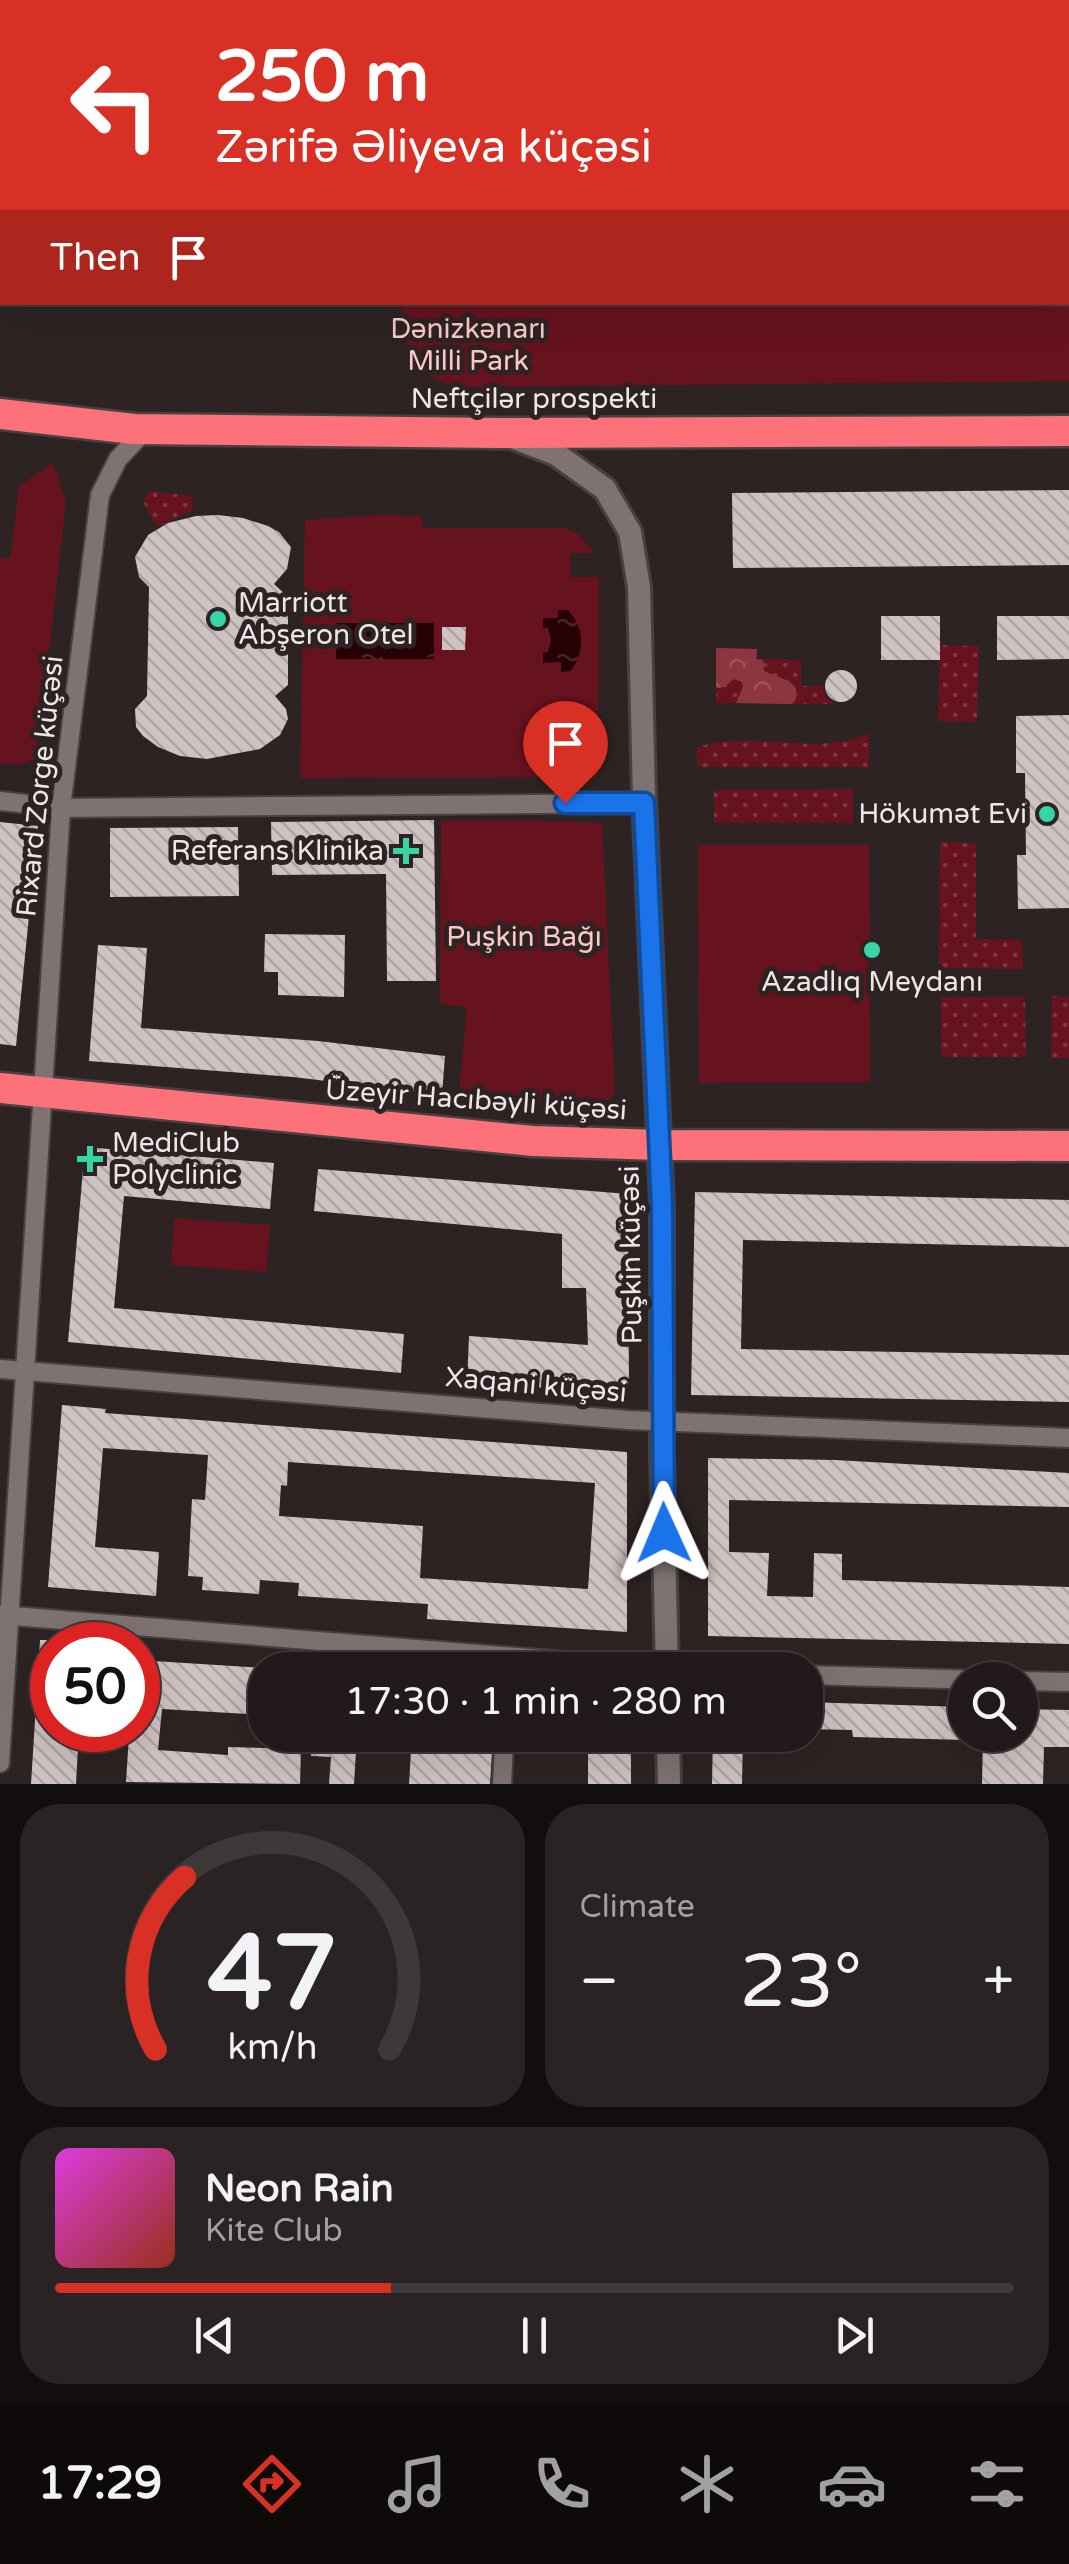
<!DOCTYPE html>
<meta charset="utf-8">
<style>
:root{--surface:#221a1a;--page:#2a2323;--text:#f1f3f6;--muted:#a2a1a2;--line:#3f3839;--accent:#d93025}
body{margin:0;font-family:"Varela Round",sans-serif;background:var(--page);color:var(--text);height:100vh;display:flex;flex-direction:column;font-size:38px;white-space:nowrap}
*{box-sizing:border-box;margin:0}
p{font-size:32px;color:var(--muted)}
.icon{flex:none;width:55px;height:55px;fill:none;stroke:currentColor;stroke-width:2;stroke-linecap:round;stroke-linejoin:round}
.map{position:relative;height:1784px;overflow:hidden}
.side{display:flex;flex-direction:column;gap:20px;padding:20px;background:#130e0e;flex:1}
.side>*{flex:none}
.top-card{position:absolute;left:0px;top:0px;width:1070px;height:305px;box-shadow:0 10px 40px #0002,0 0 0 2px var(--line);background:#d93025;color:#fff;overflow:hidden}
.fabs{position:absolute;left:948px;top:1662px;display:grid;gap:20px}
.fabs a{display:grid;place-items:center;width:90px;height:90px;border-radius:50%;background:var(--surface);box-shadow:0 10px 40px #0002,0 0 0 2px var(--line);font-size:50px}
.speed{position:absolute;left:30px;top:1622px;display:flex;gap:20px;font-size:50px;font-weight:700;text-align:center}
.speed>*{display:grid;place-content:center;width:130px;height:130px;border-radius:50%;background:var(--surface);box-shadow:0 10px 40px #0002,0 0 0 2px var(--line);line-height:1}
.speed .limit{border:15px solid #d22;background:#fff;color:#111}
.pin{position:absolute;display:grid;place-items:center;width:85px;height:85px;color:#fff;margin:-102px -42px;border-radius:50% 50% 50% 0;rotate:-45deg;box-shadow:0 0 10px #0007}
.pin .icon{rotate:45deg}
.me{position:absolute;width:110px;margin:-55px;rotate:359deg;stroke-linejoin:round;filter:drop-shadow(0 0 8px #0008)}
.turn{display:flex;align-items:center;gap:35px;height:210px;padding:0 50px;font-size:45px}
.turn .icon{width:130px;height:130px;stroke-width:2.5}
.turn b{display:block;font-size:70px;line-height:85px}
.then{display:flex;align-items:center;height:95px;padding:0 50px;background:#0003;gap:20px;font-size:38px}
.big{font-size:75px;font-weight:600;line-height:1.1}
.side .tile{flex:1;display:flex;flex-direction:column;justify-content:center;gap:15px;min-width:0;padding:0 35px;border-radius:40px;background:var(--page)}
.side .dial{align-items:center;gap:0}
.dial svg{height:260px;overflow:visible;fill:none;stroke:var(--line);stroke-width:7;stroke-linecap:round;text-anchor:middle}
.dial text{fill:var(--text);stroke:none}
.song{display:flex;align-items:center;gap:30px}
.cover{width:120px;height:120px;border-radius:15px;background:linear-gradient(135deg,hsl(300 70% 55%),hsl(10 70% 35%))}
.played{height:10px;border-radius:5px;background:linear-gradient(90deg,var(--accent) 35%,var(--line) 35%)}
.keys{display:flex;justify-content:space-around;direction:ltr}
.heat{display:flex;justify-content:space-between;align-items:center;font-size:55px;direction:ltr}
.side .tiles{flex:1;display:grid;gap:20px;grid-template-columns:1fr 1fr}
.tile:last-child{grid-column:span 2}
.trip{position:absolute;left:248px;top:1652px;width:575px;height:100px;border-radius:40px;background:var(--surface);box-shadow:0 10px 40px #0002,0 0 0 2px var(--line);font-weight:600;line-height:100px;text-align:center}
.dock{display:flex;height:160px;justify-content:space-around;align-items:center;background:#0e0a0a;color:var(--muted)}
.dock .icon{width:70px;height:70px}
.dock .current{color:var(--accent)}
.dock b{font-size:45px;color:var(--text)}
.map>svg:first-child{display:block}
.grass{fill:url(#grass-dots)}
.forest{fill:url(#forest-crowns)}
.park{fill:#67131f}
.water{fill:url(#water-ripples)}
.building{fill:url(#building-back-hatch);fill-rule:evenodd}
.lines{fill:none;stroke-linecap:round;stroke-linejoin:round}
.street-casing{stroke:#494040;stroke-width:22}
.secondary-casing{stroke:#494040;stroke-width:28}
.highway-casing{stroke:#494040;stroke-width:35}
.street{stroke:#7e7272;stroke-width:18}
.secondary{stroke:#7e7272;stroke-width:22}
.highway{stroke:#fc717a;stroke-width:30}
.route-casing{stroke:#114b97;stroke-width:25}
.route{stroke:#1a73e8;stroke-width:18}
.poi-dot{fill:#37d4a6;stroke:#2d2323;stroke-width:4}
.labels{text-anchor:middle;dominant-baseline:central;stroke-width:10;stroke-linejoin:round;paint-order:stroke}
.park-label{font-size:28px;fill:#fbc7c7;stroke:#2d2323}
.street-label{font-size:28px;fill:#ede6e6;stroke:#2d2323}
.poi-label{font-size:28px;fill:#ede6e6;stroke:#2d2323;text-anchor:start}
</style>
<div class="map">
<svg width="1069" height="1784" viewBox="0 0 1069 1784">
<defs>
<pattern id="grass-dots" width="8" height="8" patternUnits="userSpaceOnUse" patternTransform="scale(2.5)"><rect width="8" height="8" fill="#67131f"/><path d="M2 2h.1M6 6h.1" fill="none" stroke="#7d3540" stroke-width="1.8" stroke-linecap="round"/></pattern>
<pattern id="forest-crowns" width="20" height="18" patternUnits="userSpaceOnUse" patternTransform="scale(2.5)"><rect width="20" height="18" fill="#8c373d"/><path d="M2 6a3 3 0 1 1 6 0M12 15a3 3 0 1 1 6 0" fill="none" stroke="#9c5459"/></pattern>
<pattern id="water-ripples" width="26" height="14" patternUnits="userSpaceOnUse" patternTransform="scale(2.5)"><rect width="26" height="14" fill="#260004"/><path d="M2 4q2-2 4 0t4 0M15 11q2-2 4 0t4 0" fill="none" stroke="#462529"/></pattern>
<pattern id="building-back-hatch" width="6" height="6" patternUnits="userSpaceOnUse" patternTransform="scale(2.5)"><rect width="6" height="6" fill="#cfc2c2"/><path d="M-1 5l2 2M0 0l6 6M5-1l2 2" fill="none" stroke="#ada3a3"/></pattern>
</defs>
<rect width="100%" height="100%" fill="#2d2323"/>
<g class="grass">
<polygon points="149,491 192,496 193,510 157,527 143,502"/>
<polygon points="940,645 979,646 977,722 938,721"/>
<polygon points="716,648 757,649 757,659 801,660 801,686 823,686 825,696 834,704 716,703"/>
<path d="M869,733V767H697V747C751,729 816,758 869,733Z"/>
<polygon points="853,789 853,823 714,823 714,790"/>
<polygon points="940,842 976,843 976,939 1022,940 1023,969 939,968"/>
<polygon points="1052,996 1069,997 1069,1058 1051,1058"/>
<polygon points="941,997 1025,997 1026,1057 941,1057"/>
</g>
<polygon class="forest" points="716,648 757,649 756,659 763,660 764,671 789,681 796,688 796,699 792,704 736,703 743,687 742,682 734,679 724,687 716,688"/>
<g class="park">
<path d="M488,0H1069V381L459,387C417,379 397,344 402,302H1068V2H487Z"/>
<polygon points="53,463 66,502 37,758 20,765 0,763 0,558 10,558 19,486"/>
<polygon points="377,515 422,516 423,528 564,528 577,533 595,553 570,553 570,577 599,577 598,777 300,778 305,520"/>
<polygon points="512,820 602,823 615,1092 605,1109 523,1106 459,1095 467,1007 440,1004 441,821"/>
<polygon points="698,845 869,845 870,1082 699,1083"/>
<polygon points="174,1218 270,1225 266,1272 171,1265"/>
</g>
<g class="water">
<path d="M558,610H568C585,629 585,650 571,671L561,672V662L543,663V653L548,652L551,640L548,628H543V618H558Z"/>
<rect x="336" y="623" width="98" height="36"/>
</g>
<g class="building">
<polygon points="1069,490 1069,565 733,568 732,493"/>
<polygon points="218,515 243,518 268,526 279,532 291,547 287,569 274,584 288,597 288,685 275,696 286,709 288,719 280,735 260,749 207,759 180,756 158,747 143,736 136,727 135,709 147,696 149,587 139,577 135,557 148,535 168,523 196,516"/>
<rect x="881" y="616" width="59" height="44"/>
<polygon points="997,616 1069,616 1069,659 997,660"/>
<polygon points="442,627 466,627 465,650 442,650"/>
<circle cx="841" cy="686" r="16"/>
<polygon points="1069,715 1069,908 1018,909 1017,855 1026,855 1025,773 1016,773 1016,716"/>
<polygon points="434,820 436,981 387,981 386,874 272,875 271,822"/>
<polygon points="0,822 38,826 16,1046 0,1044"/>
<polygon points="238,827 239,896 110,897 110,828"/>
<polygon points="265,934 345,935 344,997 278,995 278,972 264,972"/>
<polygon points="98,945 147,948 141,1028 318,1041 445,1056 442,1095 293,1077 89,1061"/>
<polygon points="85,1147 274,1163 270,1209 124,1196 114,1308 404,1334 401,1373 68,1342"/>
<polygon points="318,1169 628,1194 629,1393 467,1383 469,1336 588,1345 586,1288 562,1288 562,1234 314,1211"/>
<polygon points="695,1192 1069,1200 1069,1247 743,1240 741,1349 1069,1355 1069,1402 691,1395"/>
<path d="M62,1405L106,1409L105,1413L627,1452V1632L427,1619L428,1604L298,1596L299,1583L260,1580L259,1594L202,1590L203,1577L188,1576L192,1499L205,1500L208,1455L103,1448L95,1547L159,1552L156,1596L48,1587ZM288,1462L595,1483L588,1589L420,1578L423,1526L279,1516L281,1485L287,1486Z"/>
<polygon points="708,1458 835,1460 1069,1473 1069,1507 729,1500 729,1552 769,1553 767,1596 813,1597 814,1553 842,1554 842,1580 1069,1587 1069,1644 708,1636"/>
<polygon points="40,1640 52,1640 52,1730 79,1730 76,1784 31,1784"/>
<polygon points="138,1660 265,1668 265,1715 162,1709 158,1750 228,1755 228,1747 301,1749 300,1784 126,1782 129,1735 138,1735"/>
<polygon points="805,1702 965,1707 965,1740 853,1737 852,1730 805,1729"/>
<polygon points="1020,1709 1069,1710 1069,1747 1044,1747 1043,1784 982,1784 983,1735 1020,1735"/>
<polygon points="312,1735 357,1735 354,1784 329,1784 331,1757 311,1756"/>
<polygon points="412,1735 493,1735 490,1784 409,1784"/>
<rect x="588" y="1735" width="43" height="49"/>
<polygon points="713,1735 743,1735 742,1784 712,1784"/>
</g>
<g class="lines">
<g class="street-casing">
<g id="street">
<polyline points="0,801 61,808 644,803"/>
<polyline points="0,1369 628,1420 1069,1438"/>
<polyline points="0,1615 676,1670"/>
<polyline points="805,1675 983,1680"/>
<polyline points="1020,1681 1069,1682"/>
<polyline points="0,1763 61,808 100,495 118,459 146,429"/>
<polyline points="502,1784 504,1744"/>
</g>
</g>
<g class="secondary-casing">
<g id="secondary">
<polyline points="512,437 556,454 605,489 630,532 639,587 644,796 662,1206 662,1457 667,1670"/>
<polyline points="668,1735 669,1784"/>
</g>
</g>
<g class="highway-casing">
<g id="highway">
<polyline points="0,414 134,429 499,433 1069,431"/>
<polyline points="0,1088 533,1141 660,1145 1069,1146"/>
</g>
</g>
<use href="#street" class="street"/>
<use href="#secondary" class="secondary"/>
<use href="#highway" class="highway"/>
</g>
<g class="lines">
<g class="route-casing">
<polyline id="route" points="565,803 644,803 662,1206 664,1533"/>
</g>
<use href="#route" class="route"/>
</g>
<g class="poi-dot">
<circle cx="218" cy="619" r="10"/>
<circle cx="1047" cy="814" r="10"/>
<path d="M401 836h10v10h10v10h-10v10h-10v-10h-10v-10h10z"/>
<circle cx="872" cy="950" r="10"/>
<path d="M85 1144h10v10h10v10h-10v10h-10v-10h-10v-10h10z"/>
</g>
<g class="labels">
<g class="park-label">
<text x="468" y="329">Dənizkənarı<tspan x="468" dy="32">Milli Park</tspan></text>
<text x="524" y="937">Puşkin Bağı</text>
</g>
<g class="street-label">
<text x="534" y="399">Neftçilər prospekti</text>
<text transform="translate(40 786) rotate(-84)">Rixard Zorge küçəsi</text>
<text transform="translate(476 1100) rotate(4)">Üzeyir Hacıbəyli küçəsi</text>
<text transform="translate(631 1255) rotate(-91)">Puşkin küçəsi</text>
<text transform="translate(536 1385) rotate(5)">Xaqani küçəsi</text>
</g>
<g class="poi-label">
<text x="238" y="603">Marriott<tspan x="238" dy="32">Abşeron Otel</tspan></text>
<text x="1027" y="814" text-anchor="end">Hökumət Evi</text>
<text x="384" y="851" text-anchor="end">Referans Klinika</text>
<text x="872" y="982" text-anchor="middle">Azadlıq Meydanı</text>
<text x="112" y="1143">MediClub<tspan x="112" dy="32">Polyclinic</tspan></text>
</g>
</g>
</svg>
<div class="fabs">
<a><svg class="icon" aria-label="search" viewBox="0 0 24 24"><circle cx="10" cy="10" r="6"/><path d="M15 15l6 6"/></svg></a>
</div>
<div class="speed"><div class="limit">50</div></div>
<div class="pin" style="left:565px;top:803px;background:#d93025"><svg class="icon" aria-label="arrive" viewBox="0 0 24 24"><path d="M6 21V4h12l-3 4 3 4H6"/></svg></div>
<svg class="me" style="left:664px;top:1533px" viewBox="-20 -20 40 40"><path d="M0-17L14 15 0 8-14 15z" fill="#1a73e8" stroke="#fff" stroke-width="4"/></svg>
<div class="trip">17:30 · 1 min · 280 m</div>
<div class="top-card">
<div class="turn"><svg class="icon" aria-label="left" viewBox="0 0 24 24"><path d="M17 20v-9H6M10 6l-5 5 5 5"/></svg><div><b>250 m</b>Zərifə Əliyeva küçəsi</div></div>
<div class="then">Then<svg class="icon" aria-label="arrive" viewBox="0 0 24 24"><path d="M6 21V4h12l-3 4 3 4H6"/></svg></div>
</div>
</div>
<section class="side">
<div class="tiles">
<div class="tile dial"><svg viewBox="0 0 100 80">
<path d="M14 69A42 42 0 1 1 86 69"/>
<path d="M14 69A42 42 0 0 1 23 16" stroke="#d93025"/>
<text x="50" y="56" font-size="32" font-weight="700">47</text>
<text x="50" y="72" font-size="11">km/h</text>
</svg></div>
<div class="tile"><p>Climate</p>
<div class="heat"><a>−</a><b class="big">23°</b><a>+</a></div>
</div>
<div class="tile">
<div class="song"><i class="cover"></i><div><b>Neon Rain</b><p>Kite Club</p></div></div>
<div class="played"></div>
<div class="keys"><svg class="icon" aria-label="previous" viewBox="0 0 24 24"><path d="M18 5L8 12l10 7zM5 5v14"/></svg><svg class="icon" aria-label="pause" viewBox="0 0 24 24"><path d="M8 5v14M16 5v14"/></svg><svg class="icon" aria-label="next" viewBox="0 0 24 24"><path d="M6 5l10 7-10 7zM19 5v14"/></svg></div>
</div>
</div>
</section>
<nav class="dock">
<b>17:29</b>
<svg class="icon current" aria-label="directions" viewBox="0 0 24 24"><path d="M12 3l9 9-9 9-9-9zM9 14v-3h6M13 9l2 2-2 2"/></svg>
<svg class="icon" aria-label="music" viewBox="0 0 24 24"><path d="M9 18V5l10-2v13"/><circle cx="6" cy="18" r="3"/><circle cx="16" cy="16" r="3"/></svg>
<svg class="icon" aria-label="phone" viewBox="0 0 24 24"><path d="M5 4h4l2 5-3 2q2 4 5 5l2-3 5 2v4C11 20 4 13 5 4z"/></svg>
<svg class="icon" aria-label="climate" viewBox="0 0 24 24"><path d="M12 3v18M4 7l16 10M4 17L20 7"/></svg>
<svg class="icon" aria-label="car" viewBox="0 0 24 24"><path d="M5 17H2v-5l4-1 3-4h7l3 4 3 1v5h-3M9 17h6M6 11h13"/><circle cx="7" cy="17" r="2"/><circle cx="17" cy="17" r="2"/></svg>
<svg class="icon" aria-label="filters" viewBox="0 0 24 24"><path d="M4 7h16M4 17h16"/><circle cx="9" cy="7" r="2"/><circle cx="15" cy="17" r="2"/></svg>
</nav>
